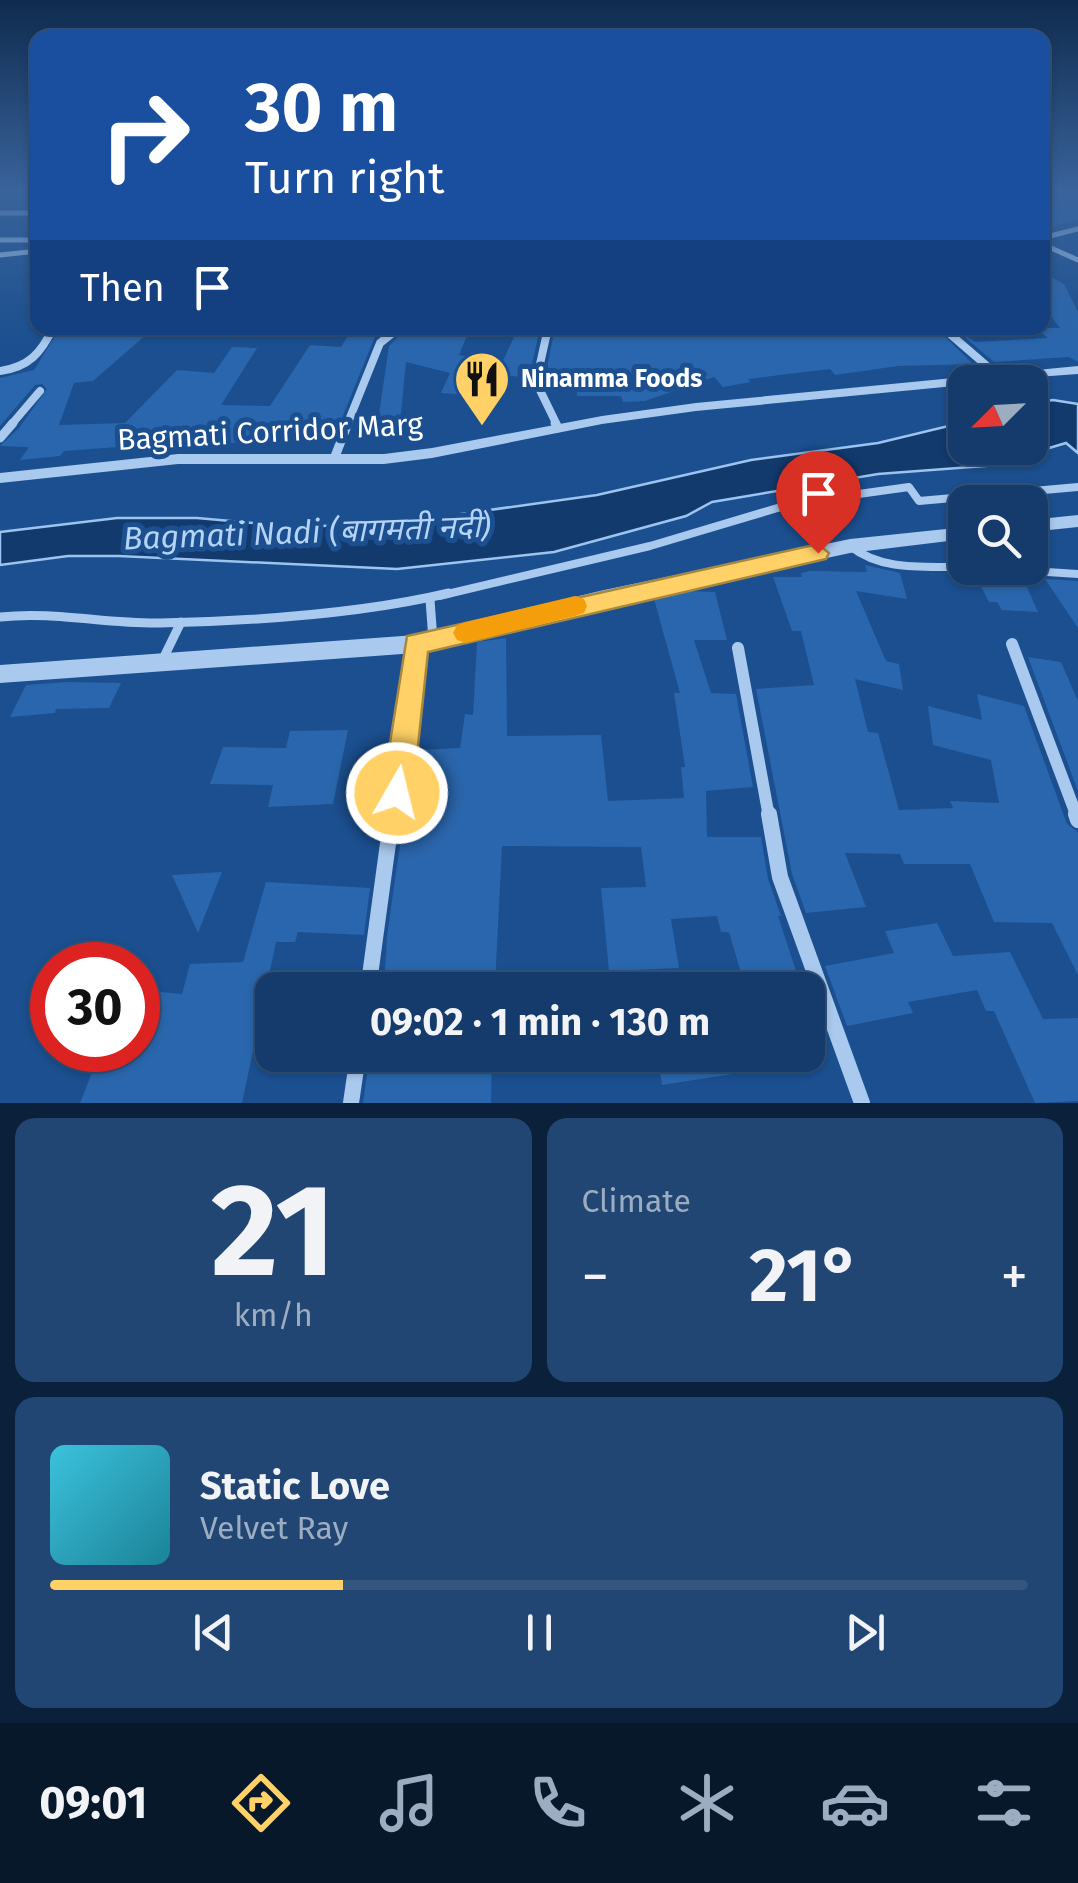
<!DOCTYPE html>
<meta charset="utf-8">
<style>
:root{--surface:#143b6b;--page:#214673;--text:#f1f3f6;--muted:#9dadc1;--line:#33557e;--accent:#ffd166}
body{margin:0;font-family:"Fira Sans","Noto Sans Devanagari",sans-serif;background:var(--page);color:var(--text);height:100vh;display:flex;flex-direction:column;font-size:38px;white-space:nowrap}
*{box-sizing:border-box;margin:0}
p{font-size:32px;color:var(--muted)}
.icon{flex:none;width:55px;height:55px;fill:none;stroke:currentColor;stroke-width:2;stroke-linecap:round;stroke-linejoin:round}
.map{position:relative;height:1103px;overflow:hidden}
.side{display:flex;flex-direction:column;gap:15px;padding:15px;background:#0b203b;flex:1}
.side>*{flex:none}
.top-card{position:absolute;left:30px;top:30px;width:1020px;height:305px;border-radius:20px;box-shadow:0 2px 8px #0004,0 0 0 2px var(--line);background:#1a4fa0;color:#fff;overflow:hidden}
.needle{width:65px;rotate:246deg}
.tools{position:absolute;left:948px;top:365px;display:grid;gap:20px}
.tools a{display:grid;place-items:center;width:100px;height:100px;border-radius:20px;background:var(--surface);box-shadow:0 2px 8px #0004,0 0 0 2px var(--line);font-size:50px}
.speed{position:absolute;left:30px;top:942px;display:flex;gap:20px;font-size:50px;font-weight:700;text-align:center}
.speed>*{display:grid;place-content:center;width:130px;height:130px;border-radius:50%;background:var(--surface);box-shadow:0 2px 8px #0004,0 0 0 2px var(--line);line-height:1}
.speed .limit{border:15px solid #d22;background:#fff;color:#111}
.pin{position:absolute;display:grid;place-items:center;width:85px;height:85px;color:#fff;margin:-102px -42px;border-radius:50% 50% 50% 0;rotate:-45deg;box-shadow:0 0 10px #0007}
.pin .icon{rotate:45deg}
.me{position:absolute;width:110px;margin:-55px;rotate:8deg;stroke-linejoin:round;filter:drop-shadow(0 0 8px #0008)}
.turn{display:flex;align-items:center;gap:35px;height:210px;padding:0 50px;font-size:45px}
.turn .icon{width:130px;height:130px;stroke-width:2.5}
.turn b{display:block;font-size:70px;line-height:85px}
.then{display:flex;align-items:center;height:95px;padding:0 50px;background:#0003;gap:20px;font-size:38px}
.big{font-size:75px;font-weight:700;line-height:1.1}
.side .tile{flex:1;display:flex;flex-direction:column;justify-content:center;gap:15px;min-width:0;padding:0 35px;border-radius:20px;background:var(--page)}
.side .dial{align-items:center;gap:0}
.dial b{font-size:130px;line-height:1}
.song{display:flex;align-items:center;gap:30px}
.cover{width:120px;height:120px;border-radius:15px;background:linear-gradient(135deg,hsl(190 70% 55%),hsl(190 70% 35%))}
.played{height:10px;border-radius:5px;background:linear-gradient(90deg,var(--accent) 30%,var(--line) 30%)}
.keys{display:flex;justify-content:space-around;direction:ltr}
.heat{display:flex;justify-content:space-between;align-items:center;font-size:55px;direction:ltr}
.side .tiles{flex:1;display:grid;gap:15px;grid-template-columns:1fr 1fr}
.tile:last-child{grid-column:span 2}
.trip{position:absolute;left:255px;top:972px;width:570px;height:100px;border-radius:20px;background:var(--surface);box-shadow:0 2px 8px #0004,0 0 0 2px var(--line);font-weight:700;line-height:100px;text-align:center}
.menu{display:flex;height:160px;justify-content:space-around;align-items:center;background:#08182b;color:var(--muted)}
.menu .icon{width:70px;height:70px}
.menu .selected{color:var(--accent)}
.menu b{font-size:45px;color:var(--text)}
.map>svg:first-child{display:block}
.green{fill:#2461a8}
.water{fill:#123a6d;stroke:#9cc4f0;stroke-width:2.5}
.building{fill:#2a66ad}
.lines{fill:none;stroke-linecap:round;stroke-linejoin:round}
.service-far1{stroke:#a9c9ee;stroke-width:8}
.service{stroke:#a9c9ee;stroke-width:9}
.minor-far4{stroke:#a9c9ee;stroke-width:5}
.minor-far3{stroke:#a9c9ee;stroke-width:8}
.minor-far2{stroke:#a9c9ee;stroke-width:9}
.minor-far1{stroke:#a9c9ee;stroke-width:12}
.minor{stroke:#a9c9ee;stroke-width:16}
.tertiary{fill:#a9c9ee;fill-rule:evenodd}
.route{fill:#ffd166;stroke:#a68842;stroke-width:2.5}
.slow{fill:#f59e0b}
.labels{text-anchor:middle;dominant-baseline:central;stroke-width:10;stroke-linejoin:round;paint-order:stroke}
.far-poi-label{font-size:25px;font-weight:bold;fill:#fff;stroke:#1b4f8f;text-anchor:start}
.street-label{font-size:30px;fill:#fff;stroke:#1b4f8f}
.water-label{font-size:32px;font-style:italic;fill:#b5d3f5;stroke:#1b4f8f}
</style>
<div class="map">
<svg width="1078" height="1103" viewBox="0 0 1078 1103">
<rect width="100%" height="100%" fill="#1b4f8f"/>
<polygon class="green" points="1043,192 1078,192 1078,220 1043,229"/>
<polygon class="water" points="1053,400 1078,404 1078,453 1066,443 1029,454 1026,463 878,474 712,502 686,516 554,552 397,569 119,556 68,556 0,565 0,532 117,518 197,518 296,527 396,523 597,495 751,460 878,443 965,422 965,448 1030,448 1030,403"/>
<g class="building">
<polygon points="1042,272 1064,284 1078,312 1078,362 1069,357 994,362 954,328 975,342 1048,338 1035,328 1060,328 1042,304"/>
<polygon points="60,328 154,328 93,381 74,383 59,425 125,423 177,370 214,373 232,347 257,348 221,405 270,406 310,345 341,347 349,334 376,334 334,438 276,437 274,442 180,444 152,430 144,445 64,451 60,456 20,460 29,447 0,446 19,428 47,389 42,384 35,385 0,426 0,378 34,370"/>
<polygon points="406,328 470,328 459,355 483,360 469,395 441,393 450,373 406,362 399,433 376,434 389,346"/>
<polygon points="518,328 540,328 529,378 497,374"/>
<polygon points="555,328 722,328 727,332 765,328 936,328 973,364 898,366 835,375 830,369 748,379 751,382 723,387 714,377 645,401 623,402 621,396 577,396 576,382 544,381"/>
<polygon points="865,565 900,573 907,599 856,591 886,661 899,664 903,690 855,679 868,732 878,733 899,810 953,808 950,801 999,803 991,760 933,745 928,706 982,720 977,694 1024,706 1067,824 1078,832 1078,975 1052,923 994,922 970,864 904,864 900,854 845,853 866,907 806,913 792,874 756,689 814,685 801,631 792,631 773,577 802,577 801,573 810,571 867,572"/>
<polygon points="976,577 1024,580 1038,612 1002,610 997,602 989,602"/>
<polygon points="1045,579 1078,581 1078,628"/>
<polygon points="690,591 715,592 727,640 694,640 711,693 736,694 753,787 706,791 707,837 761,837 768,879 781,916 778,916 796,971 801,970 823,1030 808,1033 808,990 746,990 729,932 721,932 717,916 671,919 679,968 609,971 601,888 646,887 641,847 502,846 495,985 384,987 387,936 404,817 409,817 415,750 460,748 465,714 473,715 477,642 506,638 507,736 601,735 608,801 684,798 681,767 685,767 674,693 680,693 654,599"/>
<polygon points="1028,657 1061,662 1078,701 1078,791"/>
<polygon points="68,682 121,683 109,708 56,709 55,713 10,717 26,685"/>
<polygon points="348,730 333,804 268,807 273,785 210,784 223,747 286,748 290,731"/>
<polygon points="222,872 198,933 172,875"/>
<polygon points="266,882 370,888 364,935 298,932 295,942 276,942 242,1103 80,1103 101,1050 138,1050 138,990 182,994 190,964 243,962"/>
<polygon points="937,923 953,956 1010,952 1043,1019 1078,1018 1078,1101 1035,1103 994,1011 986,1011 977,990 908,1002 913,1013 847,1026 825,966 894,953 885,931"/>
<polygon points="370,1055 492,1055 491,1103 363,1103"/>
<polygon points="657,1055 777,1055 778,1067 662,1085"/>
</g>
<g class="lines">
<g class="service-far1">
<path d="M850,546C883,572 925,566 965,567"/>
<polyline points="983,568 1078,574"/>
<polyline points="439,596 650,546 794,503 909,487 919,501 1078,487"/>
</g>
<g class="service">
<polyline points="430,600 433,640"/>
<path d="M0,617C54,611 106,624 160,623C253,621 360,614 449,593"/>
<polyline points="163,659 181,622"/>
</g>
<g class="minor-far4">
<polyline points="0,213 38,213"/>
<polyline points="1042,238 1078,229"/>
<polyline points="0,240 38,240"/>
<polyline points="1042,244 1078,260"/>
<polyline points="0,255 38,251"/>
</g>
<g class="minor-far3">
<polyline points="548,328 536,382 557,425"/>
<polyline points="943,328 1002,379"/>
<path d="M0,371C29,367 41,353 53,328"/>
<polyline points="11,425 40,391"/>
<polyline points="347,425 380,343 399,328"/>
</g>
<g class="minor-far2">
<polyline points="555,423 558,428"/>
<polyline points="0,438 13,423"/>
<polyline points="334,459 348,423"/>
</g>
<g class="minor-far1">
<polyline points="1012,644 1077,817"/>
<polyline points="738,648 769,817"/>
<polyline points="392,817 416,644"/>
</g>
<g class="minor">
<polyline points="769,814 780,877 862,1103"/>
<polyline points="1076,814 1078,820"/>
<polyline points="368,990 392,814"/>
<polyline points="351,1103 358,1055"/>
</g>
<g class="tertiary">
<polygon points="1078,366 1078,374 965,382 965,385 696,411 602,424 432,458 384,464 178,464 0,483 0,473 178,454 384,454 432,448 602,416 696,403"/>
<polygon points="1078,515 1078,527 1030,532 1030,520"/>
<polygon points="965,527 965,539 850,553 604,606 416,653 0,683 0,665 416,635 604,590 850,539"/>
</g>
</g>
<linearGradient id="sky" x2="0" y2="1"><stop stop-color="#0f2b4f"/><stop offset="0.55" stop-color="#39639b"/><stop offset="1" stop-color="#39639b" stop-opacity="0"/></linearGradient>
<rect width="1078" height="346" fill="url(#sky)"/>
<polygon class="route" points="818,544 829,553 826,559 428,652 413,793 408,804 397,808 386,804 382,793 407,636"/>
<polygon class="slow" points="575,596 584,599 587,606 584,613 575,616 466,643 457,640 453,633 457,625 466,622"/>
<defs>
<g id="restaurant-pin" transform="scale(2.875)"><path d="M0 17L-7.5 6A9.5 9.5 0 1 1 7.5 6Z" fill="#ffd166" stroke="#1b4f8f"/><path d="M-5-6h1v4h1v-4h1v4h1v-4h1v5L-1.5 .5V6h-2V.5L-5-1ZM5-6V6H3V1.5H1.5Q1.5-4 5-6Z" fill="#111"/></g>
</defs>
<g fill-rule="evenodd">
<use href="#restaurant-pin" x="482" y="379"/>
</g>
<g class="labels">
<g class="far-poi-label">
<text x="521" y="379">Ninamma Foods</text>
</g>
<g class="street-label">
<text transform="translate(270 432) rotate(-3)">Bagmati Corridor Marg</text>
</g>
<g class="water-label">
<text transform="translate(307 532) rotate(-2)">Bagmati Nadi (बागमती नदी)</text>
</g>
</g>
</svg>
<div class="tools">
<a><svg class="needle" viewBox="-14 -14 28 28"><path d="M0-13l5 13h-10z" fill="#e53935"/><path d="M0 13l5-13h-10z" fill="#9dadc1"/></svg></a>
<a><svg class="icon" aria-label="search" viewBox="0 0 24 24"><circle cx="10" cy="10" r="6"/><path d="M15 15l6 6"/></svg></a>
</div>
<div class="speed"><div class="limit">30</div></div>
<div class="pin" style="left:818px;top:553px;background:#d93025"><svg class="icon" aria-label="arrive" viewBox="0 0 24 24"><path d="M6 21V4h12l-3 4 3 4H6"/></svg></div>
<svg class="me" style="left:397px;top:793px" viewBox="-20 -20 40 40"><circle r="17" fill="#ffd166" stroke="#fff" stroke-width="3"/><path d="M0-11L8 9 0 5-8 9z" fill="#fff"/></svg>
<div class="trip">09:02 · 1 min · 130 m</div>
<div class="top-card">
<div class="turn"><svg class="icon" aria-label="right" viewBox="0 0 24 24"><path d="M7 20v-9h11M14 6l5 5-5 5"/></svg><div><b>30 m</b>Turn right</div></div>
<div class="then">Then<svg class="icon" aria-label="arrive" viewBox="0 0 24 24"><path d="M6 21V4h12l-3 4 3 4H6"/></svg></div>
</div>
</div>
<section class="side">
<div class="tiles">
<div class="tile dial"><b>21</b><p>km/h</p></div>
<div class="tile"><p>Climate</p>
<div class="heat"><a>−</a><b class="big">21°</b><a>+</a></div>
</div>
<div class="tile">
<div class="song"><i class="cover"></i><div><b>Static Love</b><p>Velvet Ray</p></div></div>
<div class="played"></div>
<div class="keys"><svg class="icon" aria-label="previous" viewBox="0 0 24 24"><path d="M18 5L8 12l10 7zM5 5v14"/></svg><svg class="icon" aria-label="pause" viewBox="0 0 24 24"><path d="M8 5v14M16 5v14"/></svg><svg class="icon" aria-label="next" viewBox="0 0 24 24"><path d="M6 5l10 7-10 7zM19 5v14"/></svg></div>
</div>
</div>
</section>
<nav class="menu">
<b>09:01</b>
<svg class="icon selected" aria-label="directions" viewBox="0 0 24 24"><path d="M12 3l9 9-9 9-9-9zM9 14v-3h6M13 9l2 2-2 2"/></svg>
<svg class="icon" aria-label="music" viewBox="0 0 24 24"><path d="M9 18V5l10-2v13"/><circle cx="6" cy="18" r="3"/><circle cx="16" cy="16" r="3"/></svg>
<svg class="icon" aria-label="phone" viewBox="0 0 24 24"><path d="M5 4h4l2 5-3 2q2 4 5 5l2-3 5 2v4C11 20 4 13 5 4z"/></svg>
<svg class="icon" aria-label="climate" viewBox="0 0 24 24"><path d="M12 3v18M4 7l16 10M4 17L20 7"/></svg>
<svg class="icon" aria-label="car" viewBox="0 0 24 24"><path d="M5 17H2v-5l4-1 3-4h7l3 4 3 1v5h-3M9 17h6M6 11h13"/><circle cx="7" cy="17" r="2"/><circle cx="17" cy="17" r="2"/></svg>
<svg class="icon" aria-label="filters" viewBox="0 0 24 24"><path d="M4 7h16M4 17h16"/><circle cx="9" cy="7" r="2"/><circle cx="15" cy="17" r="2"/></svg>
</nav>
